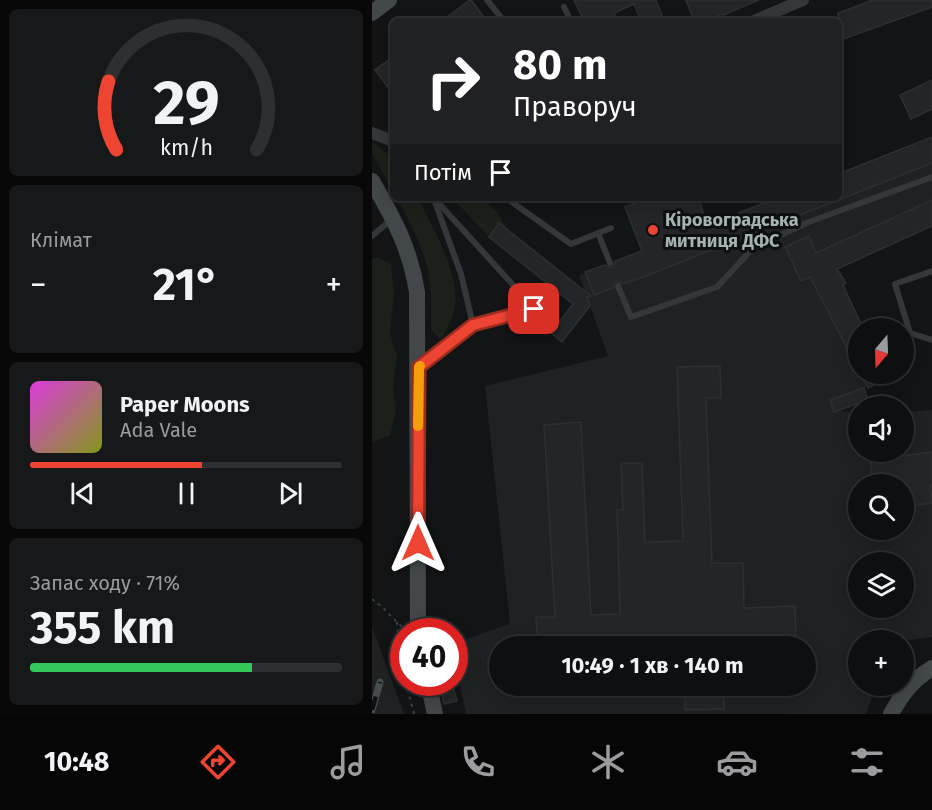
<!DOCTYPE html>
<html lang="uk">
<meta charset="utf-8">
<style>
:root{--surface:#0e0f10;--page:#171819;--text:#f1f3f6;--muted:#9b9c9f;--line:#2e2f30;--accent:#ee4432}
body{margin:0;font-family:"Fira Sans",sans-serif;background:var(--page);color:var(--text);height:100vh;display:flex;flex-direction:column;font-size:22px;white-space:nowrap}
*{box-sizing:border-box;margin:0}
p{font-size:20px;color:var(--muted)}
.icon{flex:none;width:33px;height:33px;fill:none;stroke:currentColor;stroke-width:2;stroke-linecap:round;stroke-linejoin:round}
.map{position:relative;flex:1;overflow:hidden}
.details{display:flex;flex-direction:column;gap:9px;padding:9px;background:#080809;width:372px}
.details>*{flex:none}
.banner{position:absolute;left:18px;top:18px;width:452px;height:183px;border-radius:9px;box-shadow:0 3px 15px #0003,0 0 0 2px var(--line);background:#202124;color:#fff;overflow:hidden}
.needle{width:39px;rotate:199deg}
.buttons{position:absolute;left:476px;top:318px;display:grid;gap:12px}
.buttons a{display:grid;place-items:center;width:66px;height:66px;border-radius:50%;background:var(--surface);box-shadow:0 3px 15px #0003,0 0 0 2px var(--line);font-size:30px}
.speed{position:absolute;left:18px;top:618px;display:flex;gap:12px;font-size:30px;font-weight:700;text-align:center}
.speed>*{display:grid;place-content:center;width:78px;height:78px;border-radius:50%;background:var(--surface);box-shadow:0 3px 15px #0003,0 0 0 2px var(--line);line-height:1}
.speed .limit{border:9px solid #d22;background:#fff;color:#111}
.pin{position:absolute;display:grid;place-items:center;width:51px;height:51px;color:#fff;margin:-26px;border-radius:12px;box-shadow:0 3px 9px #0006}
.me{position:absolute;width:66px;margin:-33px;rotate:0deg;stroke-linejoin:round;filter:drop-shadow(0 0 4px #0008)}
.turn{display:flex;align-items:center;gap:21px;height:126px;padding:0 24px;font-size:27px}
.turn .icon{width:78px;height:78px;stroke-width:2.5}
.turn b{display:block;font-size:42px;line-height:51px}
.then{display:flex;align-items:center;height:57px;padding:0 24px;background:#0003;gap:12px;font-size:22px}
.big{font-size:45px;font-weight:700;line-height:1.1}
.details .widget{flex:1;display:flex;flex-direction:column;justify-content:center;gap:9px;min-width:0;padding:0 21px;border-radius:9px;background:var(--page)}
.details .dial{align-items:center;gap:0}
.dial svg{height:156px;overflow:visible;fill:none;stroke:var(--line);stroke-width:7;stroke-linecap:round;text-anchor:middle}
.dial text{fill:var(--text);stroke:none}
.song{display:flex;align-items:center;gap:18px}
.cover{width:72px;height:72px;border-radius:9px;background:linear-gradient(135deg,hsl(300 70% 55%),hsl(70 70% 35%))}
.played{height:6px;border-radius:3px;background:linear-gradient(90deg,var(--accent) 55%,var(--line) 55%)}
.keys{display:flex;justify-content:space-around;direction:ltr}
.heat{display:flex;justify-content:space-between;align-items:center;font-size:33px;direction:ltr}
.charge{height:9px;border-radius:4px;background:linear-gradient(90deg,#34c759 71%,var(--line) 0)}
.trip{position:absolute;left:117px;top:636px;width:327px;height:60px;border-radius:30px;background:var(--surface);box-shadow:0 3px 15px #0003,0 0 0 2px var(--line);font-weight:700;line-height:60px;text-align:center}
.dock{display:flex;height:96px;justify-content:space-around;align-items:center;background:#060606;color:var(--muted)}
.dock .icon{width:42px;height:42px}
.dock .active{color:var(--accent)}
.dock b{font-size:27px;color:var(--text)}
main{display:flex;flex:1;min-height:0}
.map>svg:first-child{display:block}
.built{fill:#1f2122;fill-rule:evenodd}
.green{fill:#1c201a}
.building{fill:#232526;stroke:#2d2f31;stroke-width:1.5}
.lines{fill:none;stroke-linecap:round;stroke-linejoin:round}
.path{stroke:#3a4041;stroke-width:2;stroke-dasharray:3 4.5;stroke-linecap:butt}
.lane{stroke:#34383a;stroke-width:6}
.street{stroke:#34383a;stroke-width:12}
.secondary{stroke:#42484a;stroke-width:16}
.rail-casing{stroke:#474d4f;stroke-width:7}
.rail{stroke:#0e0f10;stroke-width:4.5;stroke-dasharray:14;stroke-linecap:butt}
.route-casing{stroke:#9b2c20;stroke-width:15}
.route{stroke:#ee4432;stroke-width:10}
.slow{stroke:#f59e0b;stroke-width:10}
.poi-dot{fill:#ee4432;stroke:#0e0f10;stroke-width:2}
.labels{text-anchor:middle;dominant-baseline:central;stroke-width:6;stroke-linejoin:round;paint-order:stroke}
.poi-label{font-size:18px;font-weight:bold;fill:#a5b3b5;stroke:#0e0f10;text-anchor:start}
</style>
<main>
<section class="details">
<div class="widget dial"><svg viewBox="0 0 100 80">
<path d="M14 69A42 42 0 1 1 86 69"/>
<path d="M14 69A42 42 0 0 1 10 34" stroke="#ee4432"/>
<text x="50" y="56" font-size="32" font-weight="700">29</text>
<text x="50" y="72" font-size="11">km/h</text>
</svg></div>
<div class="widget"><p>Клімат</p>
<div class="heat"><a>−</a><b class="big">21°</b><a>+</a></div>
</div>
<div class="widget">
<div class="song"><i class="cover"></i><div><b>Paper Moons</b><p>Ada Vale</p></div></div>
<div class="played"></div>
<div class="keys"><svg class="icon" aria-label="previous" viewBox="0 0 24 24"><path d="M18 5L8 12l10 7zM5 5v14"/></svg><svg class="icon" aria-label="pause" viewBox="0 0 24 24"><path d="M8 5v14M16 5v14"/></svg><svg class="icon" aria-label="next" viewBox="0 0 24 24"><path d="M6 5l10 7-10 7zM19 5v14"/></svg></div>
</div>
<div class="widget"><p>Запас ходу · 71%</p><b class="big">355 km</b><div class="charge"></div></div>
</section>
<div class="map">
<svg width="560" height="714" viewBox="0 0 560 714">
<rect width="100%" height="100%" fill="#131415"/>
<g class="built">
<path d="M560,163V226L466,269L474,283L471,286L491,328H486V374H512L514,379L492,388L496,400L464,411L486,412V452H531V412L560,410V637L531,641L486,640V686H504L494,714H94L83,663L82,643L138,624L113,386L236,356L207,275L271,251L389,230ZM486,484H531V530H486ZM486,562H531V608H486ZM128,646H434V686H128Z"/>
<polygon points="0,627 32,714 0,714"/>
</g>
<g class="green">
<polygon points="3,143 21,159 21,192 0,153 0,144"/>
<path d="M25,198H46C60,226 88,274 83,306C81,319 75,329 69,340L59,329C62,271 52,248 25,198Z"/>
<polygon points="80,198 110,198 125,212 135,230 127,224 117,237"/>
<polygon points="5,257 19,264 22,294 18,333 25,357 21,386 24,411 18,435 0,442 0,260"/>
</g>
<g class="building">
<polygon points="99,0 115,21 70,21 98,0"/>
<polygon points="202,0 284,0 290,15 276,21 269,21 262,4 242,13 243,16 230,21 212,21"/>
<polygon points="314,0 387,0 351,15 351,14 329,21 322,21"/>
<polygon points="501,0 560,0 560,7 466,41 466,13"/>
<polygon points="21,57 21,94 3,70"/>
<polygon points="560,80 560,109 539,119 528,95"/>
<polygon points="560,137 560,163 274,276 251,284 245,281 242,283 241,288 222,295 213,272 233,265 239,268 242,266 243,261 270,251 253,207 277,198 326,198 336,225 405,198 466,198 466,174"/>
<polygon points="560,200 560,226 465,269 474,283 471,285 491,328 486,328 486,369 438,277 429,281 413,247 437,236 444,253"/>
<polygon points="127,223 219,296 215,297 218,306 190,342 179,333 201,304 117,237"/>
<polygon points="348,366 349,398 334,398 340,563 371,563 372,608 423,606 424,646 271,646 271,643 166,646 164,617 183,617 172,425 209,422 219,615 248,614 245,510 251,510 249,463 270,463 273,542 311,541 305,367"/>
<polygon points="488,374 525,374 496,388"/>
<polygon points="492,388 496,400 462,412 458,400"/>
<polygon points="560,452 560,485 558,485 560,503 531,507 531,484 501,484 498,460"/>
<polygon points="67,682 80,682 85,701 72,704"/>
<polygon points="312,686 351,686 352,709 313,710"/>
</g>
<g class="lines">
<g class="path">
<polyline points="0,599 9,606 30,627"/>
<polyline points="25,622 27,650 32,670"/>
<polyline points="34,682 42,714"/>
</g>
<g class="lane">
<polyline points="115,0 132,21"/>
<polyline points="192,7 199,21"/>
<polyline points="134,198 199,244 239,228"/>
<polyline points="63,202 89,274 101,325"/>
<polyline points="226,233 238,263"/>
<polyline points="0,236 19,220"/>
<polyline points="560,271 523,284 538,333 560,340"/>
<polyline points="246,286 259,317 345,287 382,247 437,222 560,177"/>
<polyline points="47,367 101,325 162,308 62,198"/>
</g>
<g class="street">
<polyline points="382,21 431,0"/>
<polyline points="0,133 21,141"/>
</g>
<g class="secondary">
<polyline points="0,13 17,0"/>
<path d="M0,181C22,219 38,248 45,292L46,632"/>
<polyline points="56,682 63,714"/>
<path d="M519,714C530,694 540,680 560,668"/>
</g>
<g class="rail-casing">
<polyline id="rail" points="0,710 8,682"/>
</g>
<use href="#rail" class="rail"/>
</g>
<g class="lines">
<g class="route-casing">
<polyline id="route" points="46,543 47,367 101,325 162,309"/>
</g>
<use href="#route" class="route"/>
<polyline class="slow" points="46,426 47,367 48,366"/>
</g>
<circle class="poi-dot" cx="281" cy="230" r="6"/>
<g class="labels">
<g class="poi-label">
<text x="293" y="220">Кіровоградська<tspan x="293" dy="21">митниця ДФС</tspan></text>
</g>
</g>
</svg>
<div class="buttons">
<a><svg class="needle" viewBox="-14 -14 28 28"><path d="M0-13l5 13h-10z" fill="#e53935"/><path d="M0 13l5-13h-10z" fill="#9b9c9f"/></svg></a>
<a><svg class="icon" aria-label="sound" viewBox="0 0 24 24"><path d="M4 9h4l5-4v14l-5-4H4zM17 9q2 3 0 6"/></svg></a>
<a><svg class="icon" aria-label="search" viewBox="0 0 24 24"><circle cx="10" cy="10" r="6"/><path d="M15 15l6 6"/></svg></a>
<a><svg class="icon" aria-label="layers" viewBox="0 0 24 24"><path d="M12 4l9 5-9 5-9-5zM3 14l9 5 9-5"/></svg></a>
<a>+</a>
</div>
<div class="speed"><div class="limit">40</div></div>
<div class="pin" style="left:162px;top:309px;background:#d93025"><svg class="icon" aria-label="arrive" viewBox="0 0 24 24"><path d="M6 21V4h12l-3 4 3 4H6"/></svg></div>
<svg class="me" style="left:46px;top:543px" viewBox="-20 -20 40 40"><path d="M0-17L14 15 0 8-14 15z" fill="#ee4432" stroke="#fff" stroke-width="4"/></svg>
<div class="trip">10:49 · 1 хв · 140 m</div>
<div class="banner">
<div class="turn"><svg class="icon" aria-label="right" viewBox="0 0 24 24"><path d="M7 20v-9h11M14 6l5 5-5 5"/></svg><div><b>80 m</b>Праворуч</div></div>
<div class="then">Потім<svg class="icon" aria-label="arrive" viewBox="0 0 24 24"><path d="M6 21V4h12l-3 4 3 4H6"/></svg></div>
</div>
</div>
</main>
<nav class="dock">
<b>10:48</b>
<svg class="icon active" aria-label="directions" viewBox="0 0 24 24"><path d="M12 3l9 9-9 9-9-9zM9 14v-3h6M13 9l2 2-2 2"/></svg>
<svg class="icon" aria-label="music" viewBox="0 0 24 24"><path d="M9 18V5l10-2v13"/><circle cx="6" cy="18" r="3"/><circle cx="16" cy="16" r="3"/></svg>
<svg class="icon" aria-label="phone" viewBox="0 0 24 24"><path d="M5 4h4l2 5-3 2q2 4 5 5l2-3 5 2v4C11 20 4 13 5 4z"/></svg>
<svg class="icon" aria-label="climate" viewBox="0 0 24 24"><path d="M12 3v18M4 7l16 10M4 17L20 7"/></svg>
<svg class="icon" aria-label="car" viewBox="0 0 24 24"><path d="M5 17H2v-5l4-1 3-4h7l3 4 3 1v5h-3M9 17h6M6 11h13"/><circle cx="7" cy="17" r="2"/><circle cx="17" cy="17" r="2"/></svg>
<svg class="icon" aria-label="filters" viewBox="0 0 24 24"><path d="M4 7h16M4 17h16"/><circle cx="9" cy="7" r="2"/><circle cx="15" cy="17" r="2"/></svg>
</nav>
